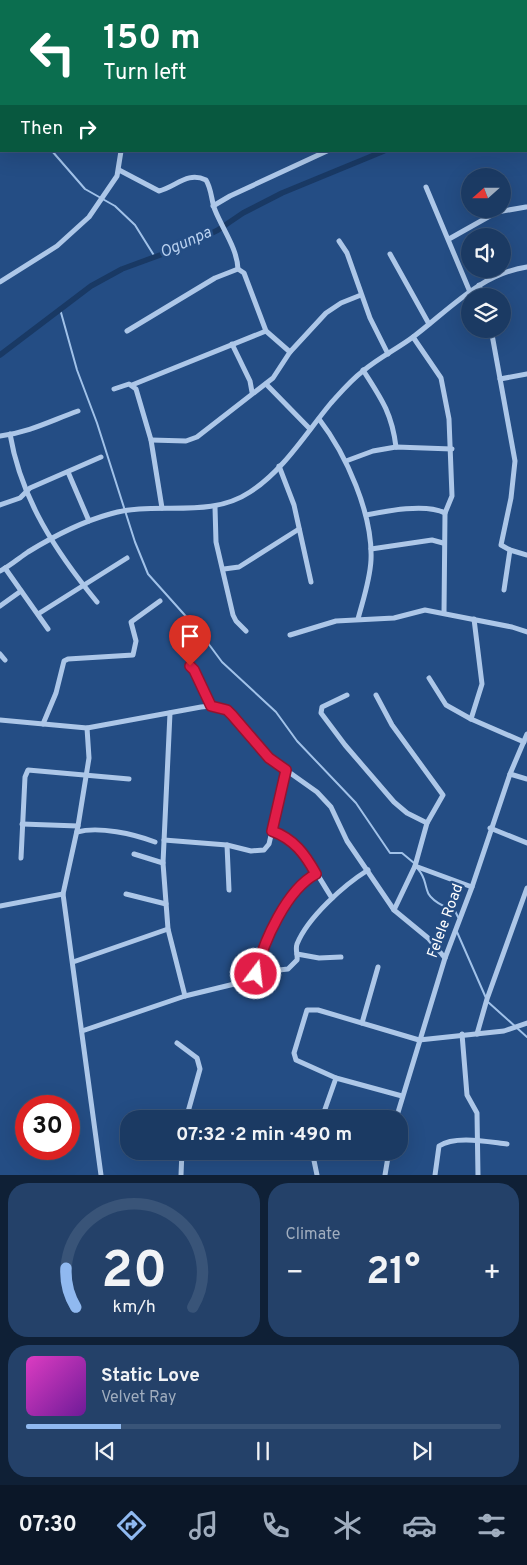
<!DOCTYPE html>
<meta charset="utf-8">
<style>
:root{--surface:#1b3a63;--page:#244169;--text:#f1f3f6;--muted:#a0adbe;--line:#395478;--accent:#90b9f0}
body{margin:0;font-family:Overpass,sans-serif;background:var(--page);color:var(--text);height:100vh;display:flex;flex-direction:column;font-size:19px;white-space:nowrap}
*{box-sizing:border-box;margin:0}
p{font-size:16px;color:var(--muted)}
.icon{flex:none;width:28px;height:28px;fill:none;stroke:currentColor;stroke-width:2;stroke-linecap:round;stroke-linejoin:round}
.map{position:relative;height:1175px;overflow:hidden}
.side{display:flex;flex-direction:column;gap:8px;padding:8px;background:#0f2036;flex:1}
.side>*{flex:none}
.guide{position:absolute;left:0px;top:0px;width:528px;height:152px;box-shadow:0 5px 20px #0002,0 0 0 1px var(--line);background:#0b6e4f;color:#fff;overflow:hidden}
.needle{width:32px;rotate:249deg}
.controls{position:absolute;left:461px;top:168px;display:grid;gap:10px}
.controls a{display:grid;place-items:center;width:50px;height:50px;border-radius:50%;background:var(--surface);box-shadow:0 5px 20px #0002,0 0 0 1px var(--line);font-size:25px}
.speed{position:absolute;left:15px;top:1095px;display:flex;gap:10px;font-size:25px;font-weight:700;text-align:center}
.speed>*{display:grid;place-content:center;width:65px;height:65px;border-radius:50%;background:var(--surface);box-shadow:0 5px 20px #0002,0 0 0 1px var(--line);line-height:1}
.speed .limit{border:8px solid #d22;background:#fff;color:#111}
.pin{position:absolute;display:grid;place-items:center;width:42px;height:42px;color:#fff;margin:-51px -21px;border-radius:50% 50% 50% 0;rotate:-45deg;box-shadow:0 0 5px #0007}
.pin .icon{rotate:45deg}
.me{position:absolute;width:55px;margin:-28px;rotate:15deg;stroke-linejoin:round;filter:drop-shadow(0 0 4px #0008)}
.turn{display:flex;align-items:center;gap:18px;height:105px;padding:0 20px;font-size:22px}
.turn .icon{width:65px;height:65px;stroke-width:2.5}
.turn b{display:block;font-size:35px;line-height:42px}
.then{display:flex;align-items:center;height:48px;padding:0 20px;background:#0003;gap:10px;font-size:19px}
.big{font-size:38px;font-weight:700;line-height:1.1}
.side .tile{flex:1;display:flex;flex-direction:column;justify-content:center;gap:8px;min-width:0;padding:0 18px;border-radius:20px;background:var(--page)}
.side .dial{align-items:center;gap:0}
.dial svg{height:130px;overflow:visible;fill:none;stroke:var(--line);stroke-width:7;stroke-linecap:round;text-anchor:middle}
.dial text{fill:var(--text);stroke:none}
.song{display:flex;align-items:center;gap:15px}
.cover{width:60px;height:60px;border-radius:8px;background:linear-gradient(135deg,hsl(310 70% 55%),hsl(280 70% 35%))}
.played{height:5px;border-radius:2px;background:linear-gradient(90deg,var(--accent) 20%,var(--line) 20%)}
.keys{display:flex;justify-content:space-around;direction:ltr}
.heat{display:flex;justify-content:space-between;align-items:center;font-size:28px;direction:ltr}
.side .tiles{flex:1;display:grid;gap:8px;grid-template-columns:1fr 1fr}
.tile:last-child{grid-column:span 2}
.trip{position:absolute;left:120px;top:1110px;width:288px;height:50px;border-radius:20px;background:var(--surface);box-shadow:0 5px 20px #0002,0 0 0 1px var(--line);font-weight:700;line-height:50px;text-align:center}
.dock{display:flex;height:80px;justify-content:space-around;align-items:center;background:#0b1728;color:var(--muted)}
.dock .icon{width:35px;height:35px}
.dock .current{color:var(--accent)}
.dock b{font-size:22px;color:var(--text)}
.map>svg:first-child{display:block}
.lines{fill:none;stroke-linecap:round;stroke-linejoin:round}
.stream{stroke:#a1c2e9;stroke-width:2}
.canal{stroke:#193964;stroke-width:5.5}
.minor{stroke:#adc7e8;stroke-width:5}
.route-casing{stroke:#92132f;stroke-width:12}
.route{stroke:#e11d48;stroke-width:9}
.labels{text-anchor:middle;dominant-baseline:central;stroke-width:5;stroke-linejoin:round;paint-order:stroke}
.street-label{font-size:15px;fill:#fff;stroke:#244d84}
.water-label{font-size:16px;font-style:italic;fill:#b9d1f0;stroke:#244d84}
</style>
<div class="map">
<svg width="527" height="1175" viewBox="0 0 527 1175">
<rect width="100%" height="100%" fill="#244d84"/>
<g class="lines">
<g class="stream">
<polyline points="0,83 1,84"/>
<polyline points="52,151 85,189 115,206 135,225 155,257"/>
<polyline points="60,309 77,370 97,423 135,542 148,574 199,631 222,662 276,712 297,741 356,803 390,853 402,853 414,863"/>
<path d="M418,869C425,877 424,881 427,890C429,900 446,908 455,911L458,917"/>
<polyline points="457,932 486,998"/>
<polyline points="488,1002 527,1037"/>
</g>
<g class="canal">
<polyline points="526,131 527,130"/>
<polyline points="0,355 91,286 122,269 190,244 218,230 243,213 282,193 384,151"/>
</g>
<g class="minor">
<polyline points="195,0 195,1"/>
<polyline points="288,0 289,1"/>
<polyline points="379,0 379,1"/>
<polyline points="447,1 449,0"/>
<polyline points="526,36 527,36"/>
<polyline points="526,113 527,113"/>
<path d="M119,170L159,191C176,187 187,171 206,180C212,190 211,200 215,210C223,230 237,248 238,269"/>
<polyline points="426,187 470,292"/>
<polyline points="213,206 230,196 327,151"/>
<polyline points="449,239 497,212 526,207"/>
<polyline points="339,241 347,253 370,318 388,354"/>
<polyline points="390,254 429,324"/>
<polyline points="0,282 57,246 89,217 117,176 121,151"/>
<polyline points="479,285 483,296"/>
<polyline points="491,329 515,461 511,498 501,545 510,550 527,555"/>
<polyline points="127,331 215,278 238,269 244,273 266,331 290,352"/>
<polyline points="413,337 441,378 449,419 452,496 445,513 444,613"/>
<polyline points="232,344 250,381 252,392"/>
<path d="M363,370C381,398 392,413 396,447"/>
<polyline points="500,379 527,374"/>
<polyline points="266,384 310,429"/>
<polyline points="132,385 266,331"/>
<polyline points="114,389 129,384 136,389 151,440 162,508"/>
<path d="M319,419C346,454 373,514 371,560C370,580 363,600 358,619"/>
<path d="M10,434C21,499 56,552 97,602"/>
<path d="M0,436C30,432 50,421 78,411"/>
<polyline points="151,440 186,441 197,437 273,378 290,352 326,313 341,303 361,295"/>
<polyline points="346,461 373,451 396,447 452,449"/>
<polyline points="279,466 294,505 311,582"/>
<polyline points="68,472 89,521"/>
<polyline points="0,505 20,498 30,488 101,457"/>
<polyline points="215,507 216,542 233,615 236,621 246,631"/>
<path d="M366,515C386,511 426,503 445,513"/>
<polyline points="371,549 432,540 443,543"/>
<polyline points="5,568 48,629"/>
<polyline points="224,569 239,567 299,529"/>
<path d="M0,571C10,566 19,558 28,552C54,536 81,522 110,514C156,500 208,520 250,492C283,471 306,433 331,403C341,392 351,380 363,371C378,358 397,349 413,337C449,310 480,274 527,267"/>
<polyline points="504,590 510,550"/>
<polyline points="0,606 21,591"/>
<polyline points="38,614 127,558"/>
<polyline points="290,635 336,621 394,618 425,610 512,627 527,632"/>
<polyline points="0,654 5,660"/>
<polyline points="190,666 194,670 211,706"/>
<polyline points="429,678 446,705 471,719 524,742"/>
<polyline points="347,695 322,707 321,713 345,745 394,802 407,813 427,823"/>
<polyline points="376,695 392,725 443,795 427,823 415,866 394,910"/>
<polyline points="170,713 163,863 168,929 185,996"/>
<polyline points="471,719 482,684 474,619"/>
<polyline points="0,720 87,728 201,707 211,706 227,711 269,758 317,792 331,807 347,841 394,910 428,938 445,958"/>
<polyline points="43,724 56,693 64,661 68,659 133,655 136,641 131,622 160,601"/>
<polyline points="87,728 89,758 78,826 63,894 101,1175"/>
<polyline points="510,774 527,779"/>
<polyline points="22,824 78,826"/>
<polyline points="490,828 527,843"/>
<path d="M272,831C303,843 315,872 332,898"/>
<path d="M77,832C99,826 134,834 155,842"/>
<polyline points="164,840 227,845 251,851 264,850 269,844 286,770"/>
<polyline points="227,845 229,890"/>
<polyline points="134,854 163,863"/>
<polyline points="21,858 25,777 28,770 129,779"/>
<polyline points="415,866 472,887"/>
<polyline points="126,894 166,904"/>
<polyline points="0,906 63,894"/>
<polyline points="297,954 319,958 341,957"/>
<polyline points="73,962 168,929"/>
<path d="M255,979C258,948 288,888 316,873"/>
<polyline points="362,1023 378,967"/>
<path d="M82,1031L185,996L255,979L272,980L279,970L288,969L297,960C298,955 295,950 297,944C308,917 344,885 368,870"/>
<polyline points="462,1034 467,1095 477,1113 478,1175"/>
<polyline points="477,1034 487,999 527,888"/>
<polyline points="177,1043 197,1058 200,1069 186,1119"/>
<polyline points="402,1096 336,1078 296,1060 294,1053 307,1010 318,1010 419,1040 504,1031 527,1023"/>
<polyline points="316,1119 324,1112 336,1078"/>
<polyline points="396,1119 445,958 472,887 510,774 527,734"/>
<polyline points="312,1151 317,1175"/>
<polyline points="181,1175 182,1151"/>
<polyline points="385,1175 389,1151"/>
<path d="M435,1175L439,1146C455,1135 489,1142 507,1144"/>
</g>
</g>
<g class="lines">
<g class="route-casing">
<path id="route" d="M190,666L194,670L211,706L227,710L232,715L269,758L286,770L272,831C294,839 305,854 316,874C287,889 263,942 256,974"/>
</g>
<use href="#route" class="route"/>
</g>
<g class="labels">
<g class="street-label">
<text transform="translate(446 921) rotate(-70)">Felele Road</text>
</g>
<g class="water-label">
<text transform="translate(186 243) rotate(-24)">Ogunpa</text>
</g>
</g>
</svg>
<div class="controls">
<a><svg class="needle" viewBox="-14 -14 28 28"><path d="M0-13l5 13h-10z" fill="#e53935"/><path d="M0 13l5-13h-10z" fill="#a0adbe"/></svg></a>
<a><svg class="icon" aria-label="sound" viewBox="0 0 24 24"><path d="M4 9h4l5-4v14l-5-4H4zM17 9q2 3 0 6"/></svg></a>
<a><svg class="icon" aria-label="layers" viewBox="0 0 24 24"><path d="M12 4l9 5-9 5-9-5zM3 14l9 5 9-5"/></svg></a>
</div>
<div class="speed"><div class="limit">30</div></div>
<div class="pin" style="left:190px;top:666px;background:#d93025"><svg class="icon" aria-label="arrive" viewBox="0 0 24 24"><path d="M6 21V4h12l-3 4 3 4H6"/></svg></div>
<svg class="me" style="left:256px;top:974px" viewBox="-20 -20 40 40"><circle r="17" fill="#e11d48" stroke="#fff" stroke-width="3"/><path d="M0-11L8 9 0 5-8 9z" fill="#fff"/></svg>
<div class="trip">07:32 · 2 min · 490 m</div>
<div class="guide">
<div class="turn"><svg class="icon" aria-label="left" viewBox="0 0 24 24"><path d="M17 20v-9H6M10 6l-5 5 5 5"/></svg><div><b>150 m</b>Turn left</div></div>
<div class="then">Then<svg class="icon" aria-label="right" viewBox="0 0 24 24"><path d="M7 20v-9h11M14 6l5 5-5 5"/></svg></div>
</div>
</div>
<section class="side">
<div class="tiles">
<div class="tile dial"><svg viewBox="0 0 100 80">
<path d="M14 69A42 42 0 1 1 86 69"/>
<path d="M14 69A42 42 0 0 1 8 45" stroke="#90b9f0"/>
<text x="50" y="56" font-size="32" font-weight="700">20</text>
<text x="50" y="72" font-size="11">km/h</text>
</svg></div>
<div class="tile"><p>Climate</p>
<div class="heat"><a>−</a><b class="big">21°</b><a>+</a></div>
</div>
<div class="tile">
<div class="song"><i class="cover"></i><div><b>Static Love</b><p>Velvet Ray</p></div></div>
<div class="played"></div>
<div class="keys"><svg class="icon" aria-label="previous" viewBox="0 0 24 24"><path d="M18 5L8 12l10 7zM5 5v14"/></svg><svg class="icon" aria-label="pause" viewBox="0 0 24 24"><path d="M8 5v14M16 5v14"/></svg><svg class="icon" aria-label="next" viewBox="0 0 24 24"><path d="M6 5l10 7-10 7zM19 5v14"/></svg></div>
</div>
</div>
</section>
<nav class="dock">
<b>07:30</b>
<svg class="icon current" aria-label="directions" viewBox="0 0 24 24"><path d="M12 3l9 9-9 9-9-9zM9 14v-3h6M13 9l2 2-2 2"/></svg>
<svg class="icon" aria-label="music" viewBox="0 0 24 24"><path d="M9 18V5l10-2v13"/><circle cx="6" cy="18" r="3"/><circle cx="16" cy="16" r="3"/></svg>
<svg class="icon" aria-label="phone" viewBox="0 0 24 24"><path d="M5 4h4l2 5-3 2q2 4 5 5l2-3 5 2v4C11 20 4 13 5 4z"/></svg>
<svg class="icon" aria-label="climate" viewBox="0 0 24 24"><path d="M12 3v18M4 7l16 10M4 17L20 7"/></svg>
<svg class="icon" aria-label="car" viewBox="0 0 24 24"><path d="M5 17H2v-5l4-1 3-4h7l3 4 3 1v5h-3M9 17h6M6 11h13"/><circle cx="7" cy="17" r="2"/><circle cx="17" cy="17" r="2"/></svg>
<svg class="icon" aria-label="filters" viewBox="0 0 24 24"><path d="M4 7h16M4 17h16"/><circle cx="9" cy="7" r="2"/><circle cx="15" cy="17" r="2"/></svg>
</nav>
